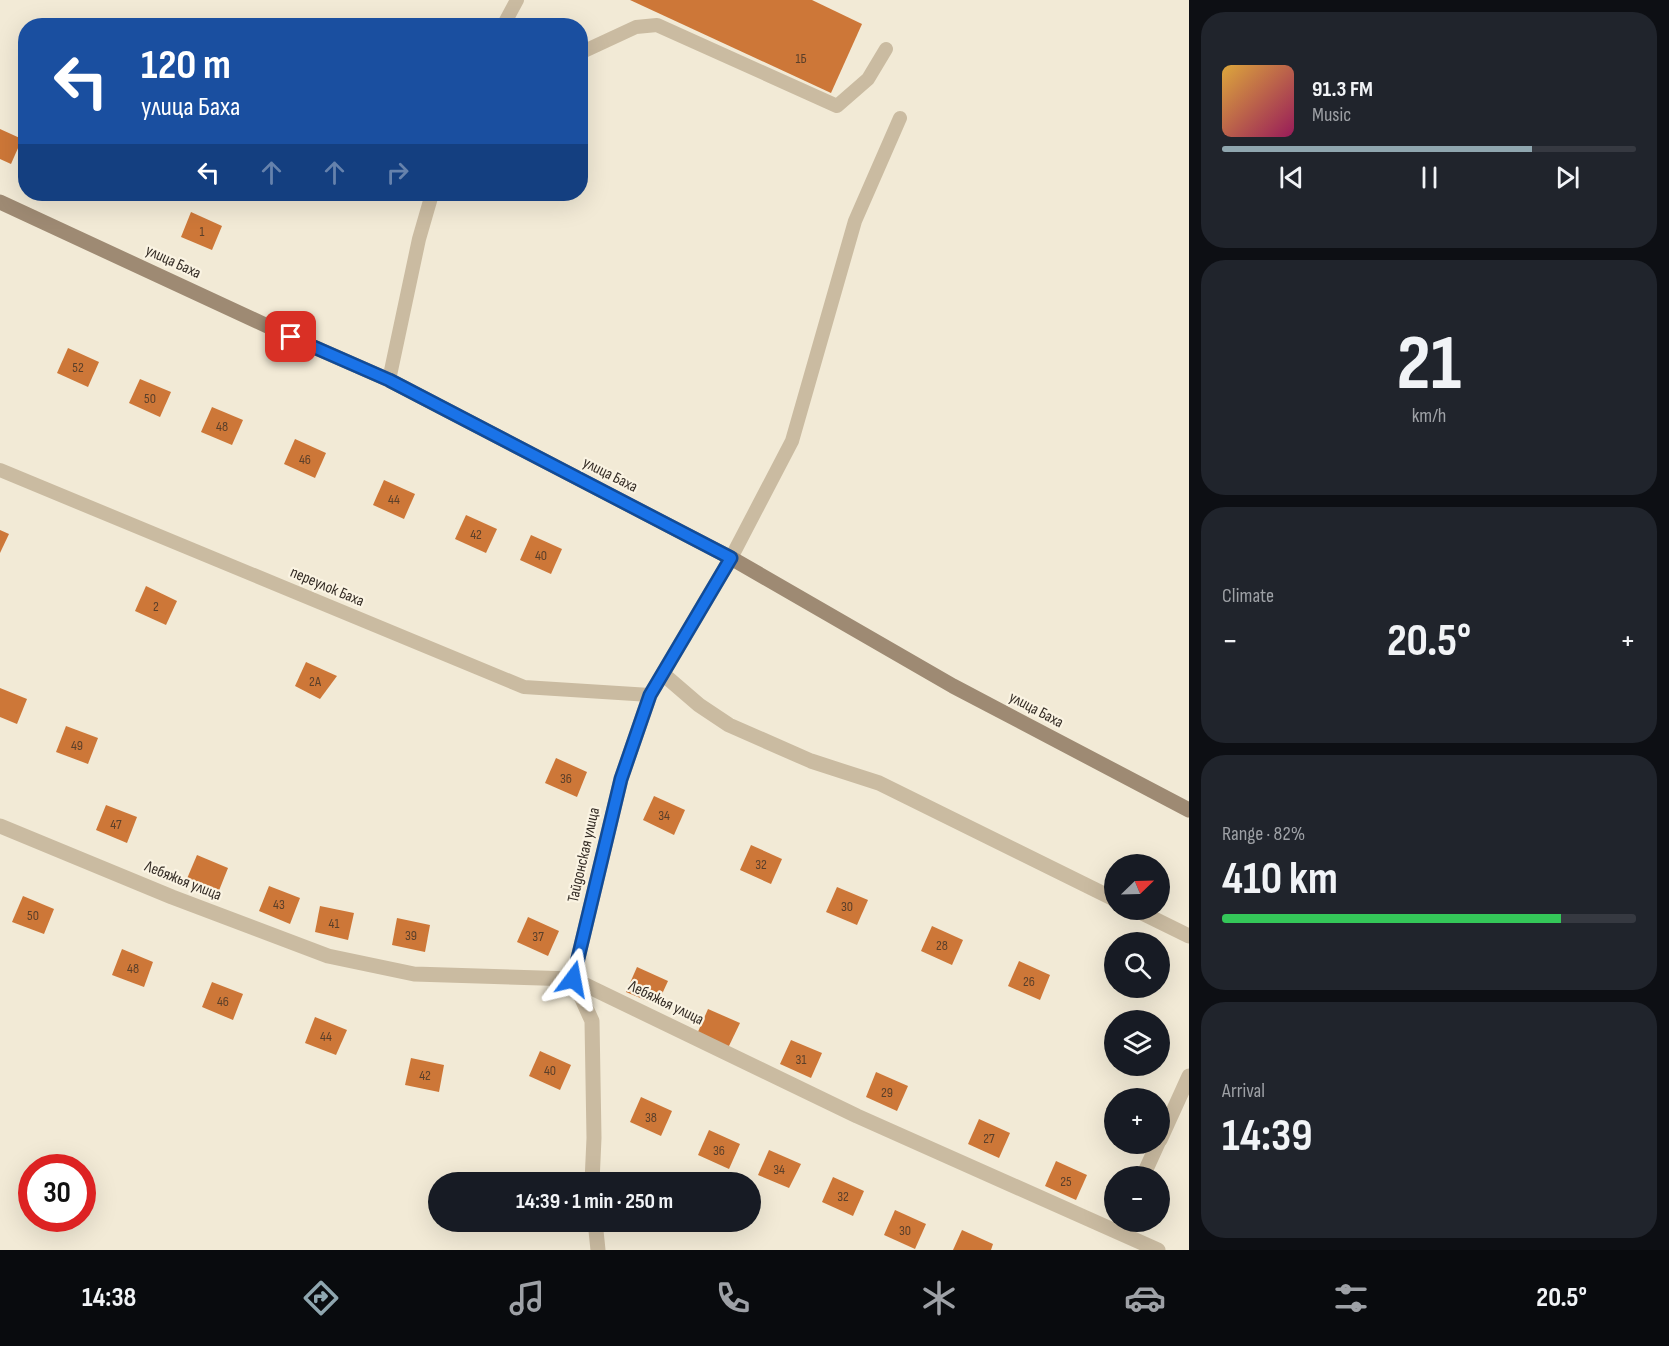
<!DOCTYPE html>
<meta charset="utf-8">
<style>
:root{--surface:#171b24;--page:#20242c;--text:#f1f3f6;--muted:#9ea1a6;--line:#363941;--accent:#8fa6af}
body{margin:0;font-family:"Sofia Sans Condensed",sans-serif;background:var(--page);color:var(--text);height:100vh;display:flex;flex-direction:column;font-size:22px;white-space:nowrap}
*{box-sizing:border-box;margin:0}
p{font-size:20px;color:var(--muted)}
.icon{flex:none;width:33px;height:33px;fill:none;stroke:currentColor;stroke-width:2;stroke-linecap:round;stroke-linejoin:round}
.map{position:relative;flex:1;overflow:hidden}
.sheet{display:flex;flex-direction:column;gap:12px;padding:12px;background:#0d0f14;width:480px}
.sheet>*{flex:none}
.hud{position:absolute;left:18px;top:18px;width:570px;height:183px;border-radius:24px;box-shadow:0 6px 24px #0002;background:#1a4fa0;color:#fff;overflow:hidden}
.needle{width:39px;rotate:67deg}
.controls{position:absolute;left:1104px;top:854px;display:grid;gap:12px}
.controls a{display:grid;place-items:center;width:66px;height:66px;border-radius:50%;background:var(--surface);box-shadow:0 6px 24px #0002;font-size:30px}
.speed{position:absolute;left:18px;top:1154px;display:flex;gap:12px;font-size:30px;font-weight:700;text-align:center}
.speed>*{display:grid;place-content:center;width:78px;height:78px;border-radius:50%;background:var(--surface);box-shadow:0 6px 24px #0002;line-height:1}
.speed .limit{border:9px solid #d22;background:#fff;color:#111}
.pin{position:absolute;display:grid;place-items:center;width:51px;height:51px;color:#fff;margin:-26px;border-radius:12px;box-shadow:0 3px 9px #0006}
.me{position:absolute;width:66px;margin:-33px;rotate:13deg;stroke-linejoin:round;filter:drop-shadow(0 0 4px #0008)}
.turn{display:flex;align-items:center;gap:21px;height:126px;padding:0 24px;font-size:27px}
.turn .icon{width:78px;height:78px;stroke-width:2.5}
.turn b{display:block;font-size:42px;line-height:51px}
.lanes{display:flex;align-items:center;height:57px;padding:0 24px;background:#0003;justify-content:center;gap:30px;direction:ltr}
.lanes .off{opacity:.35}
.big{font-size:45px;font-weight:700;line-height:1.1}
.sheet .widget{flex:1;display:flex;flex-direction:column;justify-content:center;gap:9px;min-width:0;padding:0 21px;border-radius:24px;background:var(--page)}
.sheet .dial{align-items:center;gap:0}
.dial b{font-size:78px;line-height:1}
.song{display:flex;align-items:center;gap:18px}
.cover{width:72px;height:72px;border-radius:9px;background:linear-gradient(135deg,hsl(40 70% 55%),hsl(330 70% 35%))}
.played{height:6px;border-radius:3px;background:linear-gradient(90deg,var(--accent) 75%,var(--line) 75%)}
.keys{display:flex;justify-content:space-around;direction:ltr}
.heat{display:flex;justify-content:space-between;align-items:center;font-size:33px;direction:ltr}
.charge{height:9px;border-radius:4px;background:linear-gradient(90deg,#34c759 82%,var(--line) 0)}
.trip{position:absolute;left:428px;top:1172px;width:333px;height:60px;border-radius:30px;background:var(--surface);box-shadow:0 6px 24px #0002;font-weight:700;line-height:60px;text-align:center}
.menu{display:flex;height:96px;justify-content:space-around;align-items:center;background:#090b0e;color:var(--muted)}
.menu .icon{width:42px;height:42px}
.menu .on{color:var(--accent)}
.menu b{font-size:27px;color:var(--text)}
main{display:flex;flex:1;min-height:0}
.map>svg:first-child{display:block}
.building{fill:#cd7738}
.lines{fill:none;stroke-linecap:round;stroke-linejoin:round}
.lane{stroke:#cabba1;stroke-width:14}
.street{stroke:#cabba1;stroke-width:15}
.secondary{stroke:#9e8a73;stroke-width:15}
.route-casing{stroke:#114b97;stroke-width:15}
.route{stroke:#1a73e8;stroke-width:10}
.labels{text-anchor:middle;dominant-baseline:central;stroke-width:4.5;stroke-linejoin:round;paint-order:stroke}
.number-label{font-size:14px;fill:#5a3f2a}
.street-label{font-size:16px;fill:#342c25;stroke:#faf3e2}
</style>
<main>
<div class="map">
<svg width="1189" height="1250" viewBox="0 0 1189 1250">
<rect width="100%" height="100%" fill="#f2ead6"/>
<g class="building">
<polygon points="630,0 812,0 862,24 831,93"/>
<polygon points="0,129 22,139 11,164 0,159"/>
<polygon points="84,194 104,194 101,201"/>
<polygon points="191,212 222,226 212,250 181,237"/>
<polygon points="68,348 99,362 88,387 57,373"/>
<polygon points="140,379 171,392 160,417 129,403"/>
<polygon points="212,407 243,420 232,445 201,432"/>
<polygon points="295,439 326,453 315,478 284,464"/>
<polygon points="384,480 415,494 404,519 373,505"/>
<polygon points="466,515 497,529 486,553 455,539"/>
<polygon points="0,530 9,534 0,553"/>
<polygon points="531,535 562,549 551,574 520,560"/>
<polygon points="146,586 177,601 166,625 135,611"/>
<polygon points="306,662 337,676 320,699 295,686"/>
<polygon points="0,688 27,699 17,724 0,717"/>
<polygon points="66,726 98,738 88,764 56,752"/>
<polygon points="556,758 587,772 577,797 545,783"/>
<polygon points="654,796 685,810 674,835 643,820"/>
<polygon points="106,805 137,817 127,843 96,830"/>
<polygon points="751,845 782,859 771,884 740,870"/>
<polygon points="197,855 228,868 218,893 186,881"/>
<polygon points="269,886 300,898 290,924 259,911"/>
<polygon points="837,887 868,900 857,925 826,912"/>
<polygon points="23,896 54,909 44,934 12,922"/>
<polygon points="320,906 354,913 348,940 315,932"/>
<polygon points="528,917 559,931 548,956 517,942"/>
<polygon points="397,918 430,925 425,952 392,945"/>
<polygon points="932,926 963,940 952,965 921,951"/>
<polygon points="122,949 153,962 144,987 112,975"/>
<polygon points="1019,961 1050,975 1040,1000 1008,986"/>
<polygon points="637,967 668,981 657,1005 626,992"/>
<polygon points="212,982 243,994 233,1020 202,1007"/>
<polygon points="708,1009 740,1023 728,1048 697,1034"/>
<polygon points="1132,1013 1148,1020 1129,1020"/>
<polygon points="315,1017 347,1030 336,1055 305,1043"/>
<polygon points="791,1040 822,1053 811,1078 780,1064"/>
<polygon points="540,1051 571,1065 560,1090 529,1076"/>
<polygon points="411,1058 444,1065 439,1092 405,1085"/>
<polygon points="876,1072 908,1086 897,1111 866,1097"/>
<polygon points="641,1097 672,1111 661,1136 630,1122"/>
<polygon points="979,1119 1010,1133 999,1158 968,1144"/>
<polygon points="709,1130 740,1144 729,1169 698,1155"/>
<polygon points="769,1150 801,1164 789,1188 758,1175"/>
<polygon points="1056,1161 1087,1175 1076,1200 1045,1186"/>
<polygon points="833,1177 864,1191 853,1216 822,1202"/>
<polygon points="895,1210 926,1224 915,1249 884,1235"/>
<polygon points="962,1230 993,1244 991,1250 953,1250"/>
</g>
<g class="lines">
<g class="lane">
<polyline points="503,26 517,0"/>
<polyline points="580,53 636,27 657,25 837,106 868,79 886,49"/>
<polyline points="389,380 419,239 432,194"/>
<polyline points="0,470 524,687 650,695"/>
<polyline points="731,558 792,441 855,221 900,118"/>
</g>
<g class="street">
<polyline points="663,674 699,705 729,725 811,761 879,783 1114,899"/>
<polyline points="0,826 172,897 328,956 414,974 573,979 857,1116 1158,1250"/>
<polyline points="1134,909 1189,936"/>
<polyline points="1160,1140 1189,1076"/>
<polyline points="1143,1176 1158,1143"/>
<polyline points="592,1182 594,1138 592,1021 573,979 621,779 650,695 731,558"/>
<polyline points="595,1221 598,1250"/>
</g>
<polyline class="secondary" points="0,202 291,337 389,380 731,558 953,686 1189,810"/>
</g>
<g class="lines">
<g class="route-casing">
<polyline id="route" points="291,337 389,380 731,558 650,695 621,779 573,979"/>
</g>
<use href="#route" class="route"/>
</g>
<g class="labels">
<g class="number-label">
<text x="801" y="58">1Б</text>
<text x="202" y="231">1</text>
<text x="78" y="367">52</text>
<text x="150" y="398">50</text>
<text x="222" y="426">48</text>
<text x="305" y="459">46</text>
<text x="394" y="499">44</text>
<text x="476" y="534">42</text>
<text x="541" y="555">40</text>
<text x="156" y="606">2</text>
<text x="315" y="681">2А</text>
<text x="77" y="745">49</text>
<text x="566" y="778">36</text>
<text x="664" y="815">34</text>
<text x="116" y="824">47</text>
<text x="761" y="864">32</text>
<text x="279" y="904">43</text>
<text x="847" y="906">30</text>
<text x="33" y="915">50</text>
<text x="334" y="923">41</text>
<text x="411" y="935">39</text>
<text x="538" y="936">37</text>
<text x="942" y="945">28</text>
<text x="133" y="968">48</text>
<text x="1029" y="981">26</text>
<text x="223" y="1001">46</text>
<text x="326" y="1036">44</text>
<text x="801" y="1059">31</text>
<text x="550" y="1070">40</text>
<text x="425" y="1075">42</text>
<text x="887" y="1092">29</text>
<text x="651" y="1117">38</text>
<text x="989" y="1138">27</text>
<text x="719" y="1150">36</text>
<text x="779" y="1169">34</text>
<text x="1066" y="1181">25</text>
<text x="843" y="1196">32</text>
<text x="905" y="1230">30</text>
</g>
<g class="street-label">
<text transform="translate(173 262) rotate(25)">улица Баха</text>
<text transform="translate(610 475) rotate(27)">улица Баха</text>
<text transform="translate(327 587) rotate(23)">переулок Баха</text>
<text transform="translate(1036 710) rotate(28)">улица Баха</text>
<text transform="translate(584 855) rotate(-77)">Тайдонская улица</text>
<text transform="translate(183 881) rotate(22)">Лебяжья улица</text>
<text transform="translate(666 1003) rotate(26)">Лебяжья улица</text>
</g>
</g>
</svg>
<div class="controls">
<a><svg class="needle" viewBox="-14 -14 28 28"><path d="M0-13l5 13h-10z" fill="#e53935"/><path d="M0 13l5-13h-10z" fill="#9ea1a6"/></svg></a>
<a><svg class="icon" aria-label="search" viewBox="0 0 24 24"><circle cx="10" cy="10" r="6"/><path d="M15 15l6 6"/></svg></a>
<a><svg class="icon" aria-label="layers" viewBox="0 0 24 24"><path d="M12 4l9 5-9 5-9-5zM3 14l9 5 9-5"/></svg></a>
<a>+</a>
<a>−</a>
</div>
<div class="speed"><div class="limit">30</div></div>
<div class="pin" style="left:291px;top:337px;background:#d93025"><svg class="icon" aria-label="arrive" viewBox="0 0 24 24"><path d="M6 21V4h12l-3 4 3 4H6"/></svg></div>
<svg class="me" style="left:573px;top:979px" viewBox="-20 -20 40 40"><path d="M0-17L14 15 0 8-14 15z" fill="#1a73e8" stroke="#fff" stroke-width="4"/></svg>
<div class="trip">14:39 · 1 min · 250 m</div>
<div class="hud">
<div class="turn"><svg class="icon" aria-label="left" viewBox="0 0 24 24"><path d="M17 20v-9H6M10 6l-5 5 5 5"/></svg><div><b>120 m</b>улица Баха</div></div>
<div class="lanes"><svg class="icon" aria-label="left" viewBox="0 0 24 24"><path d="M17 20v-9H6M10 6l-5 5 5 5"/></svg><svg class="icon off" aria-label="ahead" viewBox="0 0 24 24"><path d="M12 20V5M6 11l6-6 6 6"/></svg><svg class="icon off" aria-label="ahead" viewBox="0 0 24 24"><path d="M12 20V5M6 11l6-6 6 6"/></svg><svg class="icon off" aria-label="right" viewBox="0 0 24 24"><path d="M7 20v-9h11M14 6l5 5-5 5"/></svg></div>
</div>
</div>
<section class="sheet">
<div class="widget">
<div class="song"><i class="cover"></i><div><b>91.3 FM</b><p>Music</p></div></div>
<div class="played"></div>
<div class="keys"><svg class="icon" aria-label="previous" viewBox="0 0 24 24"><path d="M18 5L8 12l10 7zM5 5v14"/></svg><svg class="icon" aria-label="pause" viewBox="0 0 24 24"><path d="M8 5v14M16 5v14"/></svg><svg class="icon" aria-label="next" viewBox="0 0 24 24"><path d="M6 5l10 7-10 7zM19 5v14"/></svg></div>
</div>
<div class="widget dial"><b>21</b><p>km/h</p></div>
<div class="widget"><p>Climate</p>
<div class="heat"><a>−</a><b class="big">20.5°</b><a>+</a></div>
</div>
<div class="widget"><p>Range · 82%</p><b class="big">410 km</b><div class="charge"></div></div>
<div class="widget"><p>Arrival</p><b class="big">14:39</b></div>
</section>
</main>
<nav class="menu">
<b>14:38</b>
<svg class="icon on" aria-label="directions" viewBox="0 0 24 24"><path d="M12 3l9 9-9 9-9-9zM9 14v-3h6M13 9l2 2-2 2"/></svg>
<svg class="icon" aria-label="music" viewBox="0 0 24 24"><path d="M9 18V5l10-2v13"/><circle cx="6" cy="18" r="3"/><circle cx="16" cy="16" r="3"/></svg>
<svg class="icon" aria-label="phone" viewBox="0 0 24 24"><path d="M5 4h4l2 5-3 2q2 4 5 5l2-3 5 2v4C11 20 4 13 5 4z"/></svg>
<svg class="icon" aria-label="climate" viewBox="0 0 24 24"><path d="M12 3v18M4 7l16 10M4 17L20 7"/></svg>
<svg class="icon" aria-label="car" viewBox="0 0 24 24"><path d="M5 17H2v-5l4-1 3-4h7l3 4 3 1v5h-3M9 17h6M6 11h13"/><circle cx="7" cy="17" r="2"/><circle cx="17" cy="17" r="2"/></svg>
<svg class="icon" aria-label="filters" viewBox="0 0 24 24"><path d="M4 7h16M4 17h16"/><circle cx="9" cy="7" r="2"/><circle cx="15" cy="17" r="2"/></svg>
<b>20.5°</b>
</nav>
